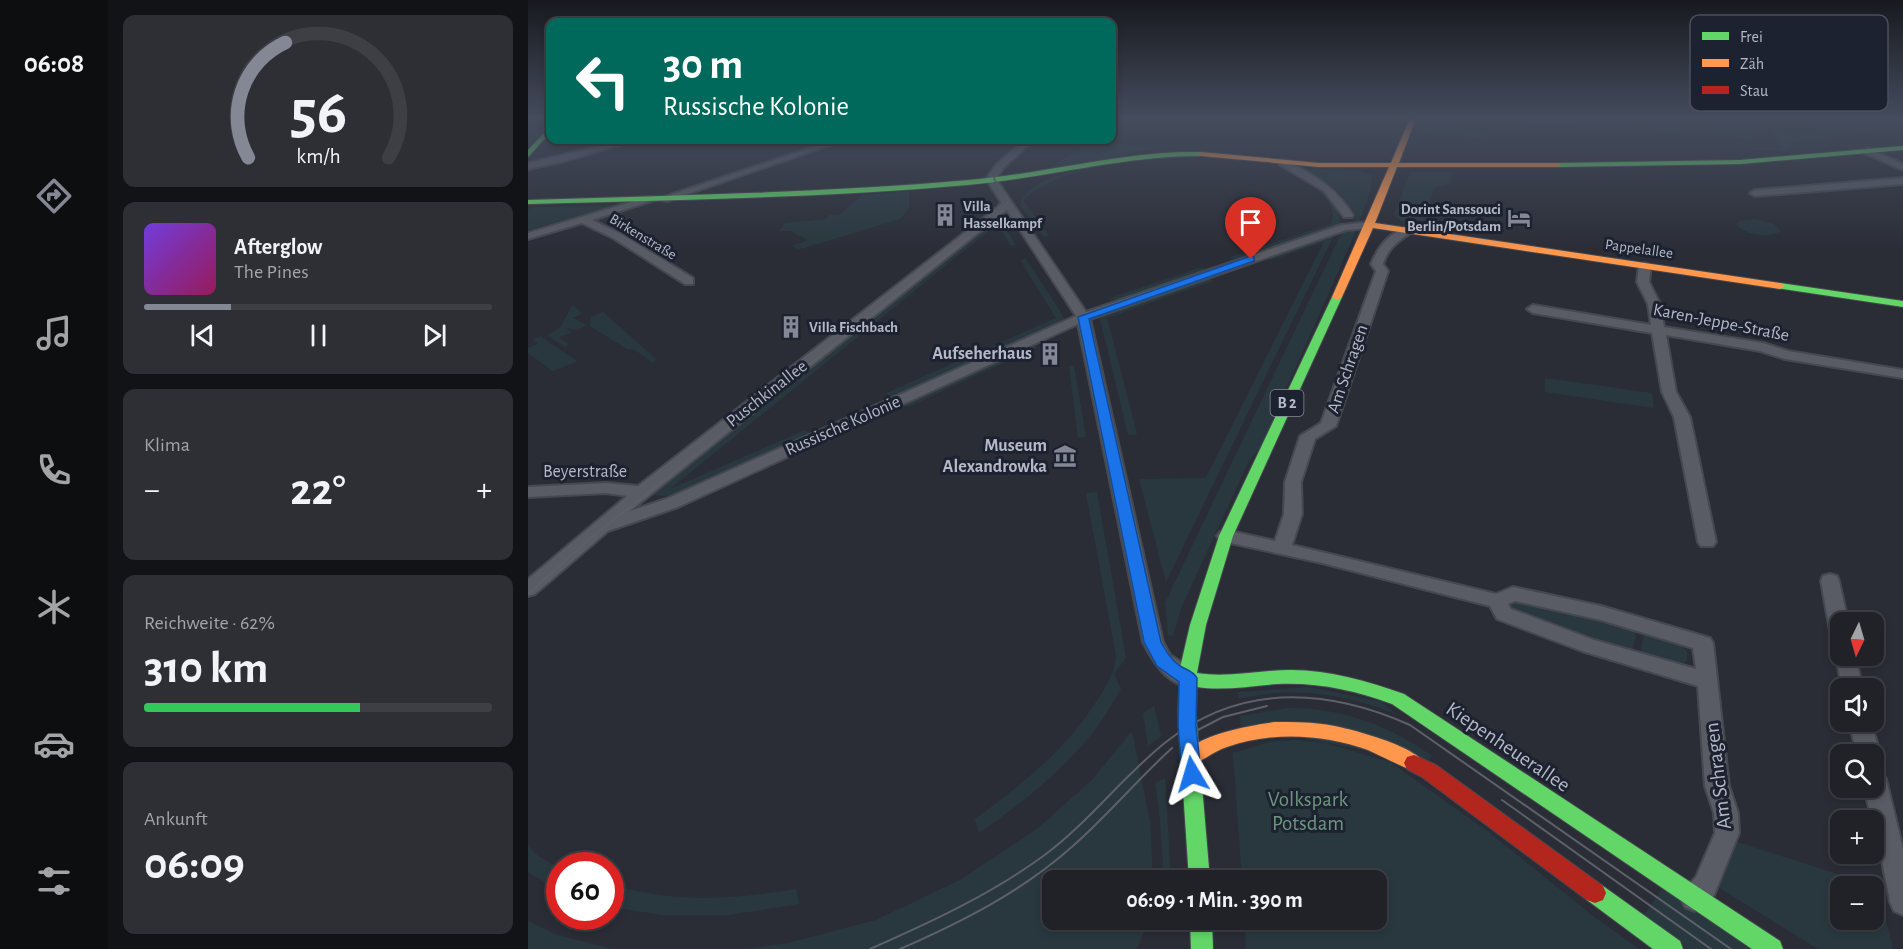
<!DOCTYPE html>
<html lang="de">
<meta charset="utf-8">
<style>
:root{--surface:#202228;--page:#2d2f34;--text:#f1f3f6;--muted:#a2a4a8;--line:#3d3f45;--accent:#848794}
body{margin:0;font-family:"Alegreya Sans",sans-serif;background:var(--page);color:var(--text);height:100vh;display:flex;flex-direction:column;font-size:22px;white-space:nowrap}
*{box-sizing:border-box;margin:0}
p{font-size:20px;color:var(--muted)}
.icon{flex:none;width:33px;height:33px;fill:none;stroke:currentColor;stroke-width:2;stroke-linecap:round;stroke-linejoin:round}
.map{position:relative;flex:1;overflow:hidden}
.side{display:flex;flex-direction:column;gap:15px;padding:15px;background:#121316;width:420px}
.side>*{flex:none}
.top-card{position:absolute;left:18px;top:18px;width:570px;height:126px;border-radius:12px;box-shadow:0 3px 9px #0003,0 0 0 2px var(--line);background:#00695c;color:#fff;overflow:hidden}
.needle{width:39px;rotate:185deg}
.controls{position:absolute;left:1302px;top:612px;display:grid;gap:12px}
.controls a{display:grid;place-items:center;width:54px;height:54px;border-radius:12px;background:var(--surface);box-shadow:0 3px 9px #0003,0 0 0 2px var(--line);font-size:30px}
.speed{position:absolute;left:18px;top:852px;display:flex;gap:12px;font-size:30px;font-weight:700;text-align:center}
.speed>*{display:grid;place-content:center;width:78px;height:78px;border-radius:50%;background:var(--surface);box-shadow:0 3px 9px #0003,0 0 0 2px var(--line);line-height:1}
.speed .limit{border:9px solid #d22;background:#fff;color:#111}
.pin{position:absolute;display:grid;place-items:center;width:51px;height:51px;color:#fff;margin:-62px -26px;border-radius:50% 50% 50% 0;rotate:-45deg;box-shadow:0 0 6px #0007}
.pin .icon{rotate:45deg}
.me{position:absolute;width:66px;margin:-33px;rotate:353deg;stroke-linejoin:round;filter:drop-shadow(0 0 4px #0008)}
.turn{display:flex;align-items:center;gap:21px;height:126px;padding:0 18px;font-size:27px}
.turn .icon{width:78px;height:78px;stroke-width:2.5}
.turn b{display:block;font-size:42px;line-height:51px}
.big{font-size:45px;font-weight:600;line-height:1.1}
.side .tile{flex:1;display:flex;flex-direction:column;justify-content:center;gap:9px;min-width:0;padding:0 21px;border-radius:12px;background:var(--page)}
.side .dial{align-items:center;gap:0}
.dial svg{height:156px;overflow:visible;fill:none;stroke:var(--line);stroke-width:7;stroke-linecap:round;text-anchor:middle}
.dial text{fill:var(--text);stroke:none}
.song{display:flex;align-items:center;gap:18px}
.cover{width:72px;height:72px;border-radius:9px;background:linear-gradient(135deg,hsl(260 70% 55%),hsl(330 70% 35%))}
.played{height:6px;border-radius:3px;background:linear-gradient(90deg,var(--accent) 25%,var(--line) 25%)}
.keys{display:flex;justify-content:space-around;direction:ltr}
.heat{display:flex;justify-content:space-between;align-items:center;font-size:33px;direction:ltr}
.charge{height:9px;border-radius:4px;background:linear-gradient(90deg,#34c759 62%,var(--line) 0)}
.trip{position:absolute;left:514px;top:870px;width:345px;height:60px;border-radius:12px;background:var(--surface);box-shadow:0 3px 9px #0003,0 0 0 2px var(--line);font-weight:600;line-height:60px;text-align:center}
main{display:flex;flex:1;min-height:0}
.menu{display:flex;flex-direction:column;width:108px;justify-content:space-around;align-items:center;background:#0d0e10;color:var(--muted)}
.menu .icon{width:42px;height:42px}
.menu .current{color:var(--accent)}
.menu b{font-size:27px;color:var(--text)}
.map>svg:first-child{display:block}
.green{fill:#29383f;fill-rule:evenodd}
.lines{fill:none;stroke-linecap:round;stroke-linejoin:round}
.street-casing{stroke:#464850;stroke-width:4}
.fast-casing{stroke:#464850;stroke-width:2}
.slow-casing{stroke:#464850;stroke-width:2}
.jam-casing{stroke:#464850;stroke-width:2}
.street{fill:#595c65;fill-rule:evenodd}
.fast{fill:#63d668;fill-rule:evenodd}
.slow{fill:#ff974d;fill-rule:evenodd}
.jam{fill:#b3261e;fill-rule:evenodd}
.tram-far1{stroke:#5e6068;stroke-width:1.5}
.tram{stroke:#5e6068;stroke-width:2}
.route{fill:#1a73e8;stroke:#114b97;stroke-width:1.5}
.labels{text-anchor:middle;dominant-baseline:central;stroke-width:6;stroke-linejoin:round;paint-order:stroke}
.far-poi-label{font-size:15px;font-weight:bold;fill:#b4b8c7;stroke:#1d2231;text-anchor:start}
.far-street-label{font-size:15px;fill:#b4b8c7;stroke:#1d2231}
.shield{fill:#1d2231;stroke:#878b9a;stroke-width:1.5}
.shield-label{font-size:16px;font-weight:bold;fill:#b4b8c7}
.street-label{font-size:18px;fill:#b4b8c7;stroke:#1d2231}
.poi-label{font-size:18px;font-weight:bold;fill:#b4b8c7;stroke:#1d2231;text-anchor:end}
.near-street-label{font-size:21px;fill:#b4b8c7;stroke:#1d2231}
.near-park-label{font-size:21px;fill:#6c977d;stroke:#1d2231}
.key{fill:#1d2231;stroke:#4a4f5e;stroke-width:1.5}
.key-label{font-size:16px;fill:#b4b8c7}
</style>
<main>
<nav class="menu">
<b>06:08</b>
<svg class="icon current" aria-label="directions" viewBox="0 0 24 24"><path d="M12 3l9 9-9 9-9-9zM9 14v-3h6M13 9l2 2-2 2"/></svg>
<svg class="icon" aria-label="music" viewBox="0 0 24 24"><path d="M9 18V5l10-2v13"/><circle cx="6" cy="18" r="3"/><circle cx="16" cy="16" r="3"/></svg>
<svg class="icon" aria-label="phone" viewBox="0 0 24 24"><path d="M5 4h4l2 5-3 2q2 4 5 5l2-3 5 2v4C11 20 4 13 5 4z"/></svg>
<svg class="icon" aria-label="climate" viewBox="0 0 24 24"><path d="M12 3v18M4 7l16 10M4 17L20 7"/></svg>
<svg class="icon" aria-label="car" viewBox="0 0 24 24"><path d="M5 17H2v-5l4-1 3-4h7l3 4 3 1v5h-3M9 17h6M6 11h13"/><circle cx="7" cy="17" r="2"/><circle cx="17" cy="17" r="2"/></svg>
<svg class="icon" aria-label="filters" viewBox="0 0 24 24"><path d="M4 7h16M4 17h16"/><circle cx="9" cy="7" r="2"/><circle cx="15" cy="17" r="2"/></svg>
</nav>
<section class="side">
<div class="tile dial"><svg viewBox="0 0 100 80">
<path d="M14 69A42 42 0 1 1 86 69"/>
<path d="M14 69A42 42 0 0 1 33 10" stroke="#848794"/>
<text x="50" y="56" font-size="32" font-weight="700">56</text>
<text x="50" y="72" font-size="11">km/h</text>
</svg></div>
<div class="tile">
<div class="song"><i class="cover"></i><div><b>Afterglow</b><p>The Pines</p></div></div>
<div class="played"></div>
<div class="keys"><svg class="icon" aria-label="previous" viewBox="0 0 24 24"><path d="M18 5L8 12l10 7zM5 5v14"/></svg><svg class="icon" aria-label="pause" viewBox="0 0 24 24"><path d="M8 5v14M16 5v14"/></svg><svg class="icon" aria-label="next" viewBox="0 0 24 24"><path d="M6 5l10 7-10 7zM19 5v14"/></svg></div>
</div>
<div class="tile"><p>Klima</p>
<div class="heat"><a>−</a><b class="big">22°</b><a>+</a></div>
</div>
<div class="tile"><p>Reichweite · 62%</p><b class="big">310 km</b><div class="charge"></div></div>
<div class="tile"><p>Ankunft</p><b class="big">06:09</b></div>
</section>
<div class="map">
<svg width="1375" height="949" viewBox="0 0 1375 949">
<rect width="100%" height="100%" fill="#2a2d36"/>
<g class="green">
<polygon points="971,118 1098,118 1101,131 973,121"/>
<polygon points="1119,118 1141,120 1169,135 1122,131"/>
<polygon points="1298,118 1327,118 1326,132 1318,131 1317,133 1300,136 1302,139 1264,143 1261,150 1257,151 1223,150 1220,146 1255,149 1242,129 1292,135 1284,120 1291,119 1296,128"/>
<polygon points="1349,118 1370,118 1370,123 1371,118 1375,118 1375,130 1328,132 1328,123 1340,123 1338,120 1355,122 1349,120"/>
<polygon points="898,123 912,125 912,127 959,131 958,139 894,133"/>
<polygon points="1194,125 1219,126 1227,140 1177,134"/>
<path d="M566,141L623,148C618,152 534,166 519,169Z"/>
<path d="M572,166C544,172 517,181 495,200L521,236L516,237L492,205L493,199C510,177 545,170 572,166Z"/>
<path d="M768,168L831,171L844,175L843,189L832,221H826L828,216C809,184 800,183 768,168Z"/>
<path d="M925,171L922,184L906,188L899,214L912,222L910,228C896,225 875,226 866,215L882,172Z"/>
<path d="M796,190C807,203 814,209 811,227L708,261L702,257L803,224C808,210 801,200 790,191Z"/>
<polygon points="381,191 381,208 372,219 276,248 270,249 264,246 280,240 262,231 251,231 257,223 298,219 301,215 311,215 334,195"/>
<polygon points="91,206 78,211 73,209 0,230 0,209 6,207"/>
<polygon points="471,218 488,245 483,246 469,224 142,489 277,430 283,434 154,493 144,496 125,495"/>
<path d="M1227,219L1246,224L1253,231C1240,239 1219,235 1208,225L1211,221Z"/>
<polygon points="818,230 828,231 732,448 720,463 654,606 645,636 640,635 637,603 811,238"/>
<polygon points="807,233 638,582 611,479 678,478 796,242 744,260 737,257"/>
<polygon points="498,259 537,319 535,322 365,398 358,393 528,318 492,260"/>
<polygon points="674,267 680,270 591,300 579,299"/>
<polygon points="679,277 685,281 579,318 609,434 600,435 571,314"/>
<polygon points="44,305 52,311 53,314 45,318 59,325 46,330 37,327 44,333 31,337 40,344 37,347 19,335 32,328"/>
<polygon points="75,312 128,359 125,363 107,350 99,349 62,326 63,317"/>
<polygon points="13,337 49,361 48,362 25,371 0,353 0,348 10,344 5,339"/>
<polygon points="499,345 510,347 380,407 373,403"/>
<polygon points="541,366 546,366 558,437 550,438"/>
<polygon points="1017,378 1124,393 1126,408 1017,392"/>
<path d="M569,492L598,658L586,674L593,689C583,705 574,722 562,736C530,774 492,805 451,833L447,819C495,783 535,753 568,702C579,685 586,676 588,656L558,493Z"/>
<polygon points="987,599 1063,617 1109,630 1104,654 981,612 978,606"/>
<polygon points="1116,632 1150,643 1159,651 1159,661 1151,665 1112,656"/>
<path d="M782,687L854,702L868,714C816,693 765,686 710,699V692Z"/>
<polygon points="626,705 633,736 620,746 615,714"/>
<path d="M761,708C815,708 860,725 904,756L898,762L713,726L712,716Z"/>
<polygon points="604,731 622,822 625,880 525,880 525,920 622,920 608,949 218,949 260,943 348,920 432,880 509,829 564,780"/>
<polygon points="767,740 797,743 862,762 958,830 1069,919 1111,949 718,949 716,920 849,920 849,880 714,880 705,753 742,742"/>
<polygon points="637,778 643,880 636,880 631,808 627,783"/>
<path d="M1206,841L1350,887L1365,949H1290L1185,884ZM1312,886H1346V920H1312Z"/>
<polygon points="0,846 10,856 31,868 31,891 0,872"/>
<path d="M82,885C152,903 199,900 268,889L271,904L201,915H134L83,907Z"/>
<polygon points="1136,886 1228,949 1159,949 1114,918"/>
<polygon points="0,921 29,935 86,949 0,949"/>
</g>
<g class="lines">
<g class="street-casing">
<g id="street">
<polygon points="97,140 109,140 33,162 0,169 0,163"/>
<polygon points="306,140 317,140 139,201 130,199"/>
<path d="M497,140H506L475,168L468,179L558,312L813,225L842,222L847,225L842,228L818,230L562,319L635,642L642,655L668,672L671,678L668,684C643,692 624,660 615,642L550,324L150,507L80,531L7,594L0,596V579L99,496L78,493L0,497V487L78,483L110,486L471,206L473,202L458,179L469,164ZM479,210L548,316L138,499L102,511Z"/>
<polygon points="1339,148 1375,164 1375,170 1336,153 1335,151"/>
<path d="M751,160H757C785,175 808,187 825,215L824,217H816L796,191L751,164Z"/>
<polygon points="1375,178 1375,184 1227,196 1222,193 1227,190"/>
<polygon points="120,197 129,199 64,220 93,234 165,278 165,284 157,284 85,238 54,223 0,239 0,233"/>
<path d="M880,227L885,230L884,232C870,241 860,248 855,264L860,271L808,426L787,439L773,482L774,514L764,545L968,594L985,587L1073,606L1182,638L1185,643L1201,786L1210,813L1211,833L1186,895L1175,907L1166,911L1157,907L1153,898L1157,889L1168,877L1187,833L1186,813L1177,786L1170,686L1054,651L969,619L962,606L794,563L698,542L692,540L689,536L692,532L698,530L747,541L756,514L757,482L772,436L793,423L848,271L843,264C850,247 862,232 880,227ZM987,601L1073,620L1165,648L1168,669L1066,640L983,609L980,604Z"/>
<polygon points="1117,263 1123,266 1121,282 1132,304 1136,327 1235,343 1260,351 1375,370 1375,378 1257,359 1232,351 1138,335 1148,392 1162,417 1188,542 1185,546 1173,546 1170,542 1146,417 1134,392 1124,333 1005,313 999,309 1005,305 1123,325 1120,304 1109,282 1111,266"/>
<polygon points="1302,574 1309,576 1311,581 1320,622 1312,622 1312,638 1305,636 1302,631 1293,581 1295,576"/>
<polygon points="1311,650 1312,650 1312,656 1328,656 1334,688 1314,688 1308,656"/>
<polygon points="1321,722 1343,722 1352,754 1348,761 1346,762 1346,754 1329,754"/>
<polygon points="1346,769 1354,772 1358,779 1375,849 1375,915 1366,911 1362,902 1346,820 1344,820 1336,788 1346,788"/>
</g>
</g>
<g class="fast-casing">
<g id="fast">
<polygon points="22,127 22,133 0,157 0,150"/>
<polygon points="1375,146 1375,150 1212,164 1030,167 1026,165 1030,163 1212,160"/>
<path d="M653,152H673L677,154L673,156C594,156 518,178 439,185C293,198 147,200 0,204V200C147,195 294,193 441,180C512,174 581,155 653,152Z"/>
<polygon points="1252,283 1375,301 1375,307 1248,288 1247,286"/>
<path d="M809,294L814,297L705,536L678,625L669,673C700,678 732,670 763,670C802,670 839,681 876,694L1252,941L1255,949H1224L864,704C826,690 789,682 749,684C722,686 695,691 669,687L668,714L682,880H661L650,714L652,668L662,625L691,536L804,297Z"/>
<polygon points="1067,883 1075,886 1152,941 1155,949 1125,949 1059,900 1056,893 1059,886"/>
<polygon points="662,920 684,920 685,949 663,949"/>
</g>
</g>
<g class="slow-casing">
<g id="slow">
<polygon points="882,118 888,118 871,163 1030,163 1034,165 1030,167 869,167 847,223 1252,283 1257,286 1252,289 845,228 814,297 809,300 804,297 861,167 791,167 673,156 669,154 673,152 791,163 863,163"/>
<path d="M747,722C763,722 778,722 794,724C814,726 887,745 896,763L893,769L886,771C870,765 855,757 840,750C796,734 743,731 699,747C686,751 675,761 662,766L655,764L653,758C664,735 724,725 747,722Z"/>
</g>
</g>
<g class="jam-casing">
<polygon id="jam" points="886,755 908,765 1075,886 1078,893 1075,900 1067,903 1059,900 894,777 879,769 876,763 879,757"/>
</g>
<use href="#street" class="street"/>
<use href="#fast" class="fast"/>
<use href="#slow" class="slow"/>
<use href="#jam" class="jam"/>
<polyline class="tram-far1" points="0,594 64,537 475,210 481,200 466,179 468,173 503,140"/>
<g class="tram">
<polyline points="666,732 695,717 739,706"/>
<polyline points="974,800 1183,949"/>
<path d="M342,949C403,922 464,894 518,854C562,821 595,776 638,742C713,683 798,688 882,725L1203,949"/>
<path d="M372,949C434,922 495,891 546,845C580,815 610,779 644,748"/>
</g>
</g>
<linearGradient id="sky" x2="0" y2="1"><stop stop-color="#17191e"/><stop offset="0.47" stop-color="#444c5d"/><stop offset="1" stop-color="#444c5d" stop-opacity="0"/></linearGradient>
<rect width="1375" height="251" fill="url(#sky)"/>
<path class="route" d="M723,256L726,257V261L561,319L633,642C638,651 643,660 652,666C659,670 665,671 669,678L668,726L673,774L670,780L664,782L657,780L654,774L650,726L651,682L629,666L616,642L550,317Z"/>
<defs>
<g id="building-bare" transform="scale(1.8)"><path d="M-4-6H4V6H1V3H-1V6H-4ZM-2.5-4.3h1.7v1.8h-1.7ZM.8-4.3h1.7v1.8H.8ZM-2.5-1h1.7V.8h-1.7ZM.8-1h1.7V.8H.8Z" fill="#848794" stroke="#1d2231" stroke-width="2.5" paint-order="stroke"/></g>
<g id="hotel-bare" transform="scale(1.8)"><path d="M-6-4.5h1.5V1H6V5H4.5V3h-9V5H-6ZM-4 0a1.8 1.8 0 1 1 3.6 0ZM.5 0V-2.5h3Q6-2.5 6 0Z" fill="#848794" stroke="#1d2231" stroke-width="2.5" paint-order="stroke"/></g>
<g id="museum-bare" transform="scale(1.8)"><path d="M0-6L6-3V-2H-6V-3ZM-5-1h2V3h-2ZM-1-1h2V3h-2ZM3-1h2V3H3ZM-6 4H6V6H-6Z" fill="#848794" stroke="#1d2231" stroke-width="2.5" paint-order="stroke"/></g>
</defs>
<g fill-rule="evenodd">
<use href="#building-bare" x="417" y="215"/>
<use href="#hotel-bare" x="991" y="218"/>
<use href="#building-bare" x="263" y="327"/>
<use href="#building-bare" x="522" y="354"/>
<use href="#museum-bare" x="537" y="456"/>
</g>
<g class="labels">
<g class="far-poi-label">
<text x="435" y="206">Villa<tspan x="435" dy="17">Hasselkampf</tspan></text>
<text x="973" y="209" text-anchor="end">Dorint Sanssouci<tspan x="973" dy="17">Berlin/Potsdam</tspan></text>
<text x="281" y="327">Villa Fischbach</text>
</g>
<g class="far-street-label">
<text transform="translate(115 237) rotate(31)">Birkenstraße</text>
<text transform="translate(1111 249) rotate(8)">Pappelallee</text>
</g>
<rect class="shield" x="742.5" y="390" width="33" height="26" rx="4.5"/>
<g class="shield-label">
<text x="759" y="403">B 2</text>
</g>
<g class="street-label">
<text transform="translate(1193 323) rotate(11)">Karen-Jeppe-Straße</text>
<text transform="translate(820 369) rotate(-71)">Am Schragen</text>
<text transform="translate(239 394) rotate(-38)">Puschkinallee</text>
<text transform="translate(315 426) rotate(-24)">Russische Kolonie</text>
<text x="57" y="472">Beyerstraße</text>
</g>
<g class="poi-label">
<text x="504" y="354">Aufseherhaus</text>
<text x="519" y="446">Museum<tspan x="519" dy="21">Alexandrowka</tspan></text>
</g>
<g class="near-street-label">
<text transform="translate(980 747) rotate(34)">Kiepenheuerallee</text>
<text transform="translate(1190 776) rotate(-97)">Am Schragen</text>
</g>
<g class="near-park-label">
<text x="780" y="799">Volkspark<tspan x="780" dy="24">Potsdam</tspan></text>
</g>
</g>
<rect x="1162" y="15" width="198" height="96" rx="9" class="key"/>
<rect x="1174" y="32" width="27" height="8" fill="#63d668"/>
<rect x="1174" y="59" width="27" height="8" fill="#ff974d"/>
<rect x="1174" y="86" width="27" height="8" fill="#b3261e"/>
<g class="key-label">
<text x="1212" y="42">Frei</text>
<text x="1212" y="69">Zäh</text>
<text x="1212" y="96">Stau</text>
</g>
</svg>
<div class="controls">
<a><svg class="needle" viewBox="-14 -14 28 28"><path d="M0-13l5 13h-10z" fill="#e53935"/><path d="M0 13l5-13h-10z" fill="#a2a4a8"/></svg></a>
<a><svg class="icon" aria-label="sound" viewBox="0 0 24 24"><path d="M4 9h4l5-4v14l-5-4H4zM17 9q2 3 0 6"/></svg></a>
<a><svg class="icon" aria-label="search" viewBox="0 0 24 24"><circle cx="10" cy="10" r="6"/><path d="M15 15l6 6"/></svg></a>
<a>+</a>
<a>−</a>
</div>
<div class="speed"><div class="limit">60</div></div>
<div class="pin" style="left:723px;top:259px;background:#d93025"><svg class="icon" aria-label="arrive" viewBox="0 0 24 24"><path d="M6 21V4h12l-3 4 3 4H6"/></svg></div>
<svg class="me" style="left:664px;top:774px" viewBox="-20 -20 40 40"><path d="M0-17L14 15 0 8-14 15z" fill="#1a73e8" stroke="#fff" stroke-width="4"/></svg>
<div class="trip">06:09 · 1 Min. · 390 m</div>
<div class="top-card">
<div class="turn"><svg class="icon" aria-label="left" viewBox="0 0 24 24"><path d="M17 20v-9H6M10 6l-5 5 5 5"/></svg><div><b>30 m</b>Russische Kolonie</div></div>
</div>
</div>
</main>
